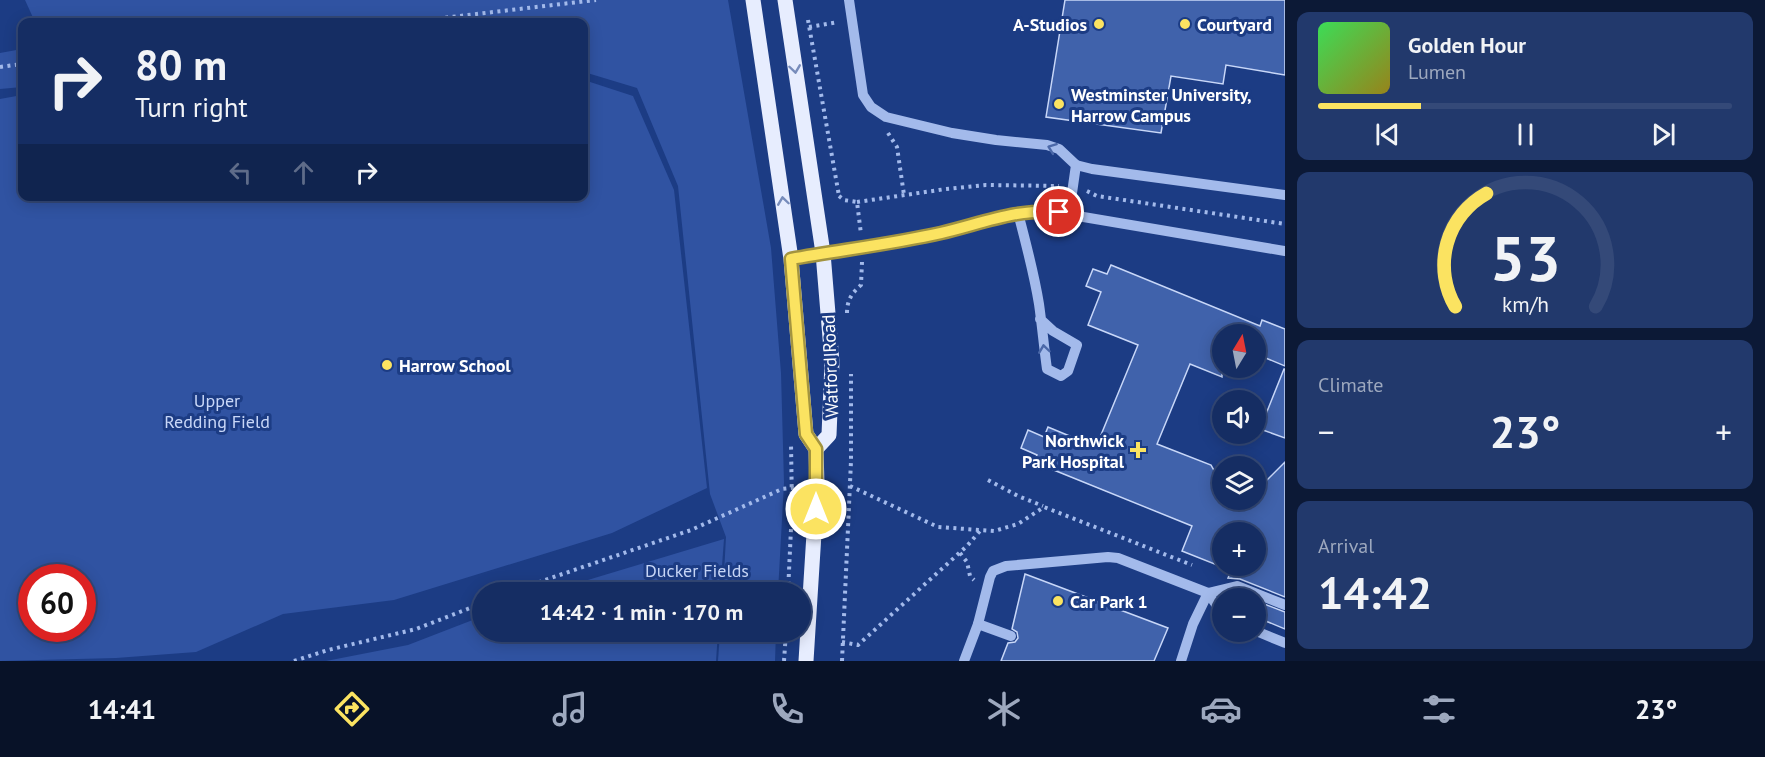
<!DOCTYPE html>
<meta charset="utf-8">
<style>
:root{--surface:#152d63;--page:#22396c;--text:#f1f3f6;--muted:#9da8be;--line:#344978;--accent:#fbe361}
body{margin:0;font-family:"PT Sans",sans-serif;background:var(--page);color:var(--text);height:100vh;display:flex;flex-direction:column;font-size:22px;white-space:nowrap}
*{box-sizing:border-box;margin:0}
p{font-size:20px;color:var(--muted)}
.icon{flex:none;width:33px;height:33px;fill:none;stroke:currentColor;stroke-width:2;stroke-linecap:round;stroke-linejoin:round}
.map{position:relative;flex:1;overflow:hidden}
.details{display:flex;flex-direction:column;gap:12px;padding:12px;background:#0c1936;width:480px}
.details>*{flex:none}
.banner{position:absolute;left:18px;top:18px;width:570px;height:183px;border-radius:12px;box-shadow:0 3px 15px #0003,0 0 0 2px var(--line);background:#152d63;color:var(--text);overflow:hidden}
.needle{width:39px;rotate:10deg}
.controls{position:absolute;left:1212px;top:324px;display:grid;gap:12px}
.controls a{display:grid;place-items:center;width:54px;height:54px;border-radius:50%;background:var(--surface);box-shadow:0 3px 15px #0003,0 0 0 2px var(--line);font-size:30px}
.speed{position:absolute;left:18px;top:564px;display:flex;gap:12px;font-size:30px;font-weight:700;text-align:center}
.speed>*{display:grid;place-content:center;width:78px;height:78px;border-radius:50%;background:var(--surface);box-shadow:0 3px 15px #0003,0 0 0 2px var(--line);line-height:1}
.speed .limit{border:9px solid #d22;background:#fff;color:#111}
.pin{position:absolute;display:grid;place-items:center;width:51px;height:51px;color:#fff;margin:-26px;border:3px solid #fff;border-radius:50%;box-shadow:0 2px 6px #0007}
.me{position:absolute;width:66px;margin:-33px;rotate:0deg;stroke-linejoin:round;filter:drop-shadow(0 0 4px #0008)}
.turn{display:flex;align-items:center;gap:21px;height:126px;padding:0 18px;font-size:27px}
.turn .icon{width:78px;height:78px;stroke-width:2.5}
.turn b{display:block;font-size:42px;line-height:51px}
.lanes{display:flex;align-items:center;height:57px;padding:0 18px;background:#0003;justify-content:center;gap:30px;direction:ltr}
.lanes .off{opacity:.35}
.big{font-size:45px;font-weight:600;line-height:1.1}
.details .tile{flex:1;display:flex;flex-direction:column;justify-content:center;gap:9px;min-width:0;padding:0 21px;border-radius:12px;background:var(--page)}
.details .dial{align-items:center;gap:0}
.dial svg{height:156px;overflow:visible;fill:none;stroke:var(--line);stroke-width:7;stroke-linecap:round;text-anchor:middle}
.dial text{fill:var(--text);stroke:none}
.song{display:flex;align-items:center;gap:18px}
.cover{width:72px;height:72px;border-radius:9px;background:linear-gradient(135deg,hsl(130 70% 55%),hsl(50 70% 35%))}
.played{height:6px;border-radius:3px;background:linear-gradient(90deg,var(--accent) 25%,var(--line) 25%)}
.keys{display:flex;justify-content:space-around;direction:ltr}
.heat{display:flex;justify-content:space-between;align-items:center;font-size:33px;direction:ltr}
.trip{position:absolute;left:472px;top:582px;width:339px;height:60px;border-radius:30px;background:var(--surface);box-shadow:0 3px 15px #0003,0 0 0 2px var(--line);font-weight:600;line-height:60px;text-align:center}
.tab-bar{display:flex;height:96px;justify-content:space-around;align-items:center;background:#081228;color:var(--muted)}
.tab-bar .icon{width:42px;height:42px}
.tab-bar .active{color:var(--accent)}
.tab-bar b{font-size:27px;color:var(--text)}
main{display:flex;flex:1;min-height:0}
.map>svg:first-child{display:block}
.green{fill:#3053a2;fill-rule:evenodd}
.building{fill:#4062ab;stroke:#c8d7f8;stroke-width:1.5}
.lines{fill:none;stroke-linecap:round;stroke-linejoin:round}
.path{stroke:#a3baeb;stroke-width:4;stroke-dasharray:3 4.5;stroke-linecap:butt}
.minor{stroke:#a3baeb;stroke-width:10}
.major{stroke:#e7edfe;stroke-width:15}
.oneway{stroke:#778cbb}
.oneway2{stroke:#4b68a8}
.route-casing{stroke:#a3943f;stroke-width:15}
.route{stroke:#fbe361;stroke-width:10}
.poi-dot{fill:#fbe361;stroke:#1c3c84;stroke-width:2}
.labels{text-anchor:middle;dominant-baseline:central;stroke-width:6;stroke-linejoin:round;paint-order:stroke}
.poi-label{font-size:18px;font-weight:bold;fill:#fff;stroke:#1c3c84;text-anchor:start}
.street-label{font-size:18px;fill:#fff;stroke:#1c3c84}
.park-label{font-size:18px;fill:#c8d7f8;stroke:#1c3c84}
</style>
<main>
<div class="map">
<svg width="1285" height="661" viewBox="0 0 1285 661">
<rect width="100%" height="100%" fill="#1c3c84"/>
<g class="green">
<polygon points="25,0 728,0 771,248 781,373 784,483 778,592 723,592 726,537 710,494 678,186 637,88 584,72 584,22 35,22"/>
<polygon points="22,49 22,87 0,89 0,53"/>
<path d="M584,80L633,96L674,190L707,488L612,533L394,600L283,614L196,652L116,658L0,661V99L22,95V196H584ZM32,578H82V628H32Z"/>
<polygon points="724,539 720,592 548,592"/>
<polygon points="483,616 483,632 718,632 716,661 326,661 408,645"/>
<polygon points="720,632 776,632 775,661 718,661"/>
</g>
<g class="building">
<polygon points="1065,0 1285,0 1285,75 1226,65 1223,84 1171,76 1161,133 1046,117"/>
<polygon points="1111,265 1260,326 1262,320 1285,329 1285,366 1256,354 1256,334 1222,334 1222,377 1190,364 1157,444 1211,465 1222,484 1222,500 1232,500 1238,510 1248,500 1256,500 1256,491 1285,462 1285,597 1240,579 1228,578 1233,566 1256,566 1256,532 1222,532 1222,567 1182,551 1192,526 1034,462 1037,455 1021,448 1028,430 1044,437 1048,427 1096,447 1138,345 1088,325 1101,292 1086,286 1093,269 1107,274"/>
<polygon points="1284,369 1285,369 1285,438 1260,429"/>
<polygon points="1025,574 1168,628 1154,661 1001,661 1008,643 1015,642 1018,638 1017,632 1012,629"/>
<polygon points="1256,601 1285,612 1285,629 1256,617"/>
</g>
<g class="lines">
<g class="path">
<polyline points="808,20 839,196"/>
<polyline points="408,22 596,0"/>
<polyline points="809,27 838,22"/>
<polyline points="0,67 22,64"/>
<polyline points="888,133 897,147 904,195"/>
<polyline points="1087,191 1097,196 1285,224"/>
<polyline points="839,196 844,200 857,202 861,234"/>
<polyline points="857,202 946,189 986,185 1059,186"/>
<path d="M847,313C847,300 852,293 861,285L862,262"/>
<polyline points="988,480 1018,496 1043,506"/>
<polyline points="850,486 938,527 994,531 1018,524 1044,507 1192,565"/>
<polyline points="960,553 967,562 970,576 974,580"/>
<polyline points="510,592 691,530 782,489 801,487"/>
<polyline points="788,592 792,508 791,443"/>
<polyline points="842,642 858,645 967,546 980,531"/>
<polyline points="294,661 328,650 416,629 483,603"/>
<polyline points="784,661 786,632"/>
<polyline points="842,661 851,461 851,374"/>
</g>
<g class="minor">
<polyline points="849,0 863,95 871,107 886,117 952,133 996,140 1047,145 1059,149 1076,165 1069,214"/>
<polyline points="1076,165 1092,169 1285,195"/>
<path d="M1018,213C1026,243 1034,273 1039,304C1042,325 1044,348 1047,369L1061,376L1068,371L1077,345L1053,331L1040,319"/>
<polyline points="791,259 916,238 1018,213 1042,210 1285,251"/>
<polyline points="978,624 1011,636"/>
<polyline points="1256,631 1285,643"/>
<polyline points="964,661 978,624 990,577 993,571 1006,566 1108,557 1118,558 1208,593 1222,613"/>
<polyline points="1181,661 1193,624 1208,593 1237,586 1285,605"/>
</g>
<g class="major">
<polyline points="753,0 791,259 806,434 816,449 817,486 806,661"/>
<polyline points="785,0 823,253 832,362 829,435 816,449"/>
</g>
</g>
<defs><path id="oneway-chevron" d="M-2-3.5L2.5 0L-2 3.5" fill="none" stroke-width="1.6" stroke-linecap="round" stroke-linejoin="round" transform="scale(1.5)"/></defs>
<g class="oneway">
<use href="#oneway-chevron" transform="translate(795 69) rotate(82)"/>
<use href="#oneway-chevron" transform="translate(783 201) rotate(-98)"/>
</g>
<g class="oneway2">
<use href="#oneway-chevron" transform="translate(1052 148) rotate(-159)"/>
<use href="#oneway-chevron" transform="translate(1044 349) rotate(-98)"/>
</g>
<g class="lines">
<g class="route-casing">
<path id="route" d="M816,509V449L806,434L791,259C841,250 892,244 941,233C980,224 1018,208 1059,212"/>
</g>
<use href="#route" class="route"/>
</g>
<g class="poi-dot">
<circle cx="1099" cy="24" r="6"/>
<circle cx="1185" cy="24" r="6"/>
<circle cx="1059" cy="104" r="6"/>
<circle cx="387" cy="365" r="6"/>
<path d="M1135 441h6v6h6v6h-6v6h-6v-6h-6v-6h6z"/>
<circle cx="1058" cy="601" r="6"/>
</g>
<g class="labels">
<g class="poi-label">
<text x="1087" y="24" text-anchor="end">A-Studios</text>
<text x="1197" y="24">Courtyard</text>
<text x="1071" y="94">Westminster University,<tspan x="1071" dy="21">Harrow Campus</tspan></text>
<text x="399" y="365">Harrow School</text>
<text x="1124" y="440" text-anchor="end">Northwick<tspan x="1124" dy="21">Park Hospital</tspan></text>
<text x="1070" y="601">Car Park 1</text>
</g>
<g class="street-label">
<text transform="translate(830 366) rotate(-92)">Watford Road</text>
</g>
<g class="park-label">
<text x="217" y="400">Upper<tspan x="217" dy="21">Redding Field</tspan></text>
<text x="697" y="570">Ducker Fields</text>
</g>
</g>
</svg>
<div class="controls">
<a><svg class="needle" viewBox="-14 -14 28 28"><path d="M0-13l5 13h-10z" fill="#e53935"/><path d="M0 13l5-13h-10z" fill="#9da8be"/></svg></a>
<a><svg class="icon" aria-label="sound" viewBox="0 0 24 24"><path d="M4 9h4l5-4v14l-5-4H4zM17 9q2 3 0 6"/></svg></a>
<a><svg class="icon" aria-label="layers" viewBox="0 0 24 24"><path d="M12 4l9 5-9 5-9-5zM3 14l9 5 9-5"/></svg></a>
<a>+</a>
<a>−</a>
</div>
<div class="speed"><div class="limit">60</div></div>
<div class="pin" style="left:1059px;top:212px;background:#d93025"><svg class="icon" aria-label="arrive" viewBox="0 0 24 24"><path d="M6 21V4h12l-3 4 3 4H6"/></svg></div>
<svg class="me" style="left:816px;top:509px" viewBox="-20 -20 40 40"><circle r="17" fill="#fbe361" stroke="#fff" stroke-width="3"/><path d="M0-11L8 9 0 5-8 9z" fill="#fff"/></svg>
<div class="trip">14:42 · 1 min · 170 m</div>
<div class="banner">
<div class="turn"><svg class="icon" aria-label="right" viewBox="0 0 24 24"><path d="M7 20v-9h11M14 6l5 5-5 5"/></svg><div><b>80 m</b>Turn right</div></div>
<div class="lanes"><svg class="icon off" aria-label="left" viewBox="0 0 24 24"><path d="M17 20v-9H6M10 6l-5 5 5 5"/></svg><svg class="icon off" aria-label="ahead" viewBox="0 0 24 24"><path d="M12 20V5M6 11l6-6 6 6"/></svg><svg class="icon" aria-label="right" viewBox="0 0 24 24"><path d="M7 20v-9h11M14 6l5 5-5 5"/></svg></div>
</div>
</div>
<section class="details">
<div class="tile">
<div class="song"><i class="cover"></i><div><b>Golden Hour</b><p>Lumen</p></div></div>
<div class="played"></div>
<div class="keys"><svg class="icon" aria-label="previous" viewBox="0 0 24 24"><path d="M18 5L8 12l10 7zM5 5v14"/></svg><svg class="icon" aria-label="pause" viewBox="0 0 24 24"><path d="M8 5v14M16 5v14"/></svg><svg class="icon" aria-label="next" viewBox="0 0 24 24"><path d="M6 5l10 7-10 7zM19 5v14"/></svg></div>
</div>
<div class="tile dial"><svg viewBox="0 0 100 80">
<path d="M14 69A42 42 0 1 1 86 69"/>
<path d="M14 69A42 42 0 0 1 30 11" stroke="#fbe361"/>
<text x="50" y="56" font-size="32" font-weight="700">53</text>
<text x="50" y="72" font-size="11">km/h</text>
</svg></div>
<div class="tile"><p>Climate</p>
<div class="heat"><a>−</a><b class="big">23°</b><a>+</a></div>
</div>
<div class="tile"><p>Arrival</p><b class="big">14:42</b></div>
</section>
</main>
<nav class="tab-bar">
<b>14:41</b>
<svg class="icon active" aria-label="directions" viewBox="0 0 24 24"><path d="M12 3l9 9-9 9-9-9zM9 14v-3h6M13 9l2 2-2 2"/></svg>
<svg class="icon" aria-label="music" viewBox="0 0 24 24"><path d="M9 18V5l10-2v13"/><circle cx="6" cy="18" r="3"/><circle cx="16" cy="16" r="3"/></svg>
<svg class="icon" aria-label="phone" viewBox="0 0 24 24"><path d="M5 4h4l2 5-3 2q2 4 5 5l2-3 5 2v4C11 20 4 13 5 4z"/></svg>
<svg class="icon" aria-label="climate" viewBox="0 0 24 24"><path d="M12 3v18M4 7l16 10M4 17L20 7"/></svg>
<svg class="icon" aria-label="car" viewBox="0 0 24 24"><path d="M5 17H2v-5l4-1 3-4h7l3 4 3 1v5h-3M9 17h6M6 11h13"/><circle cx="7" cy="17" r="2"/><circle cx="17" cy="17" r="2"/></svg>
<svg class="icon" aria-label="filters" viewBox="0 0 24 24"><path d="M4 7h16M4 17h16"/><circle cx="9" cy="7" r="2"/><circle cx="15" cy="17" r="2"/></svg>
<b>23°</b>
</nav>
